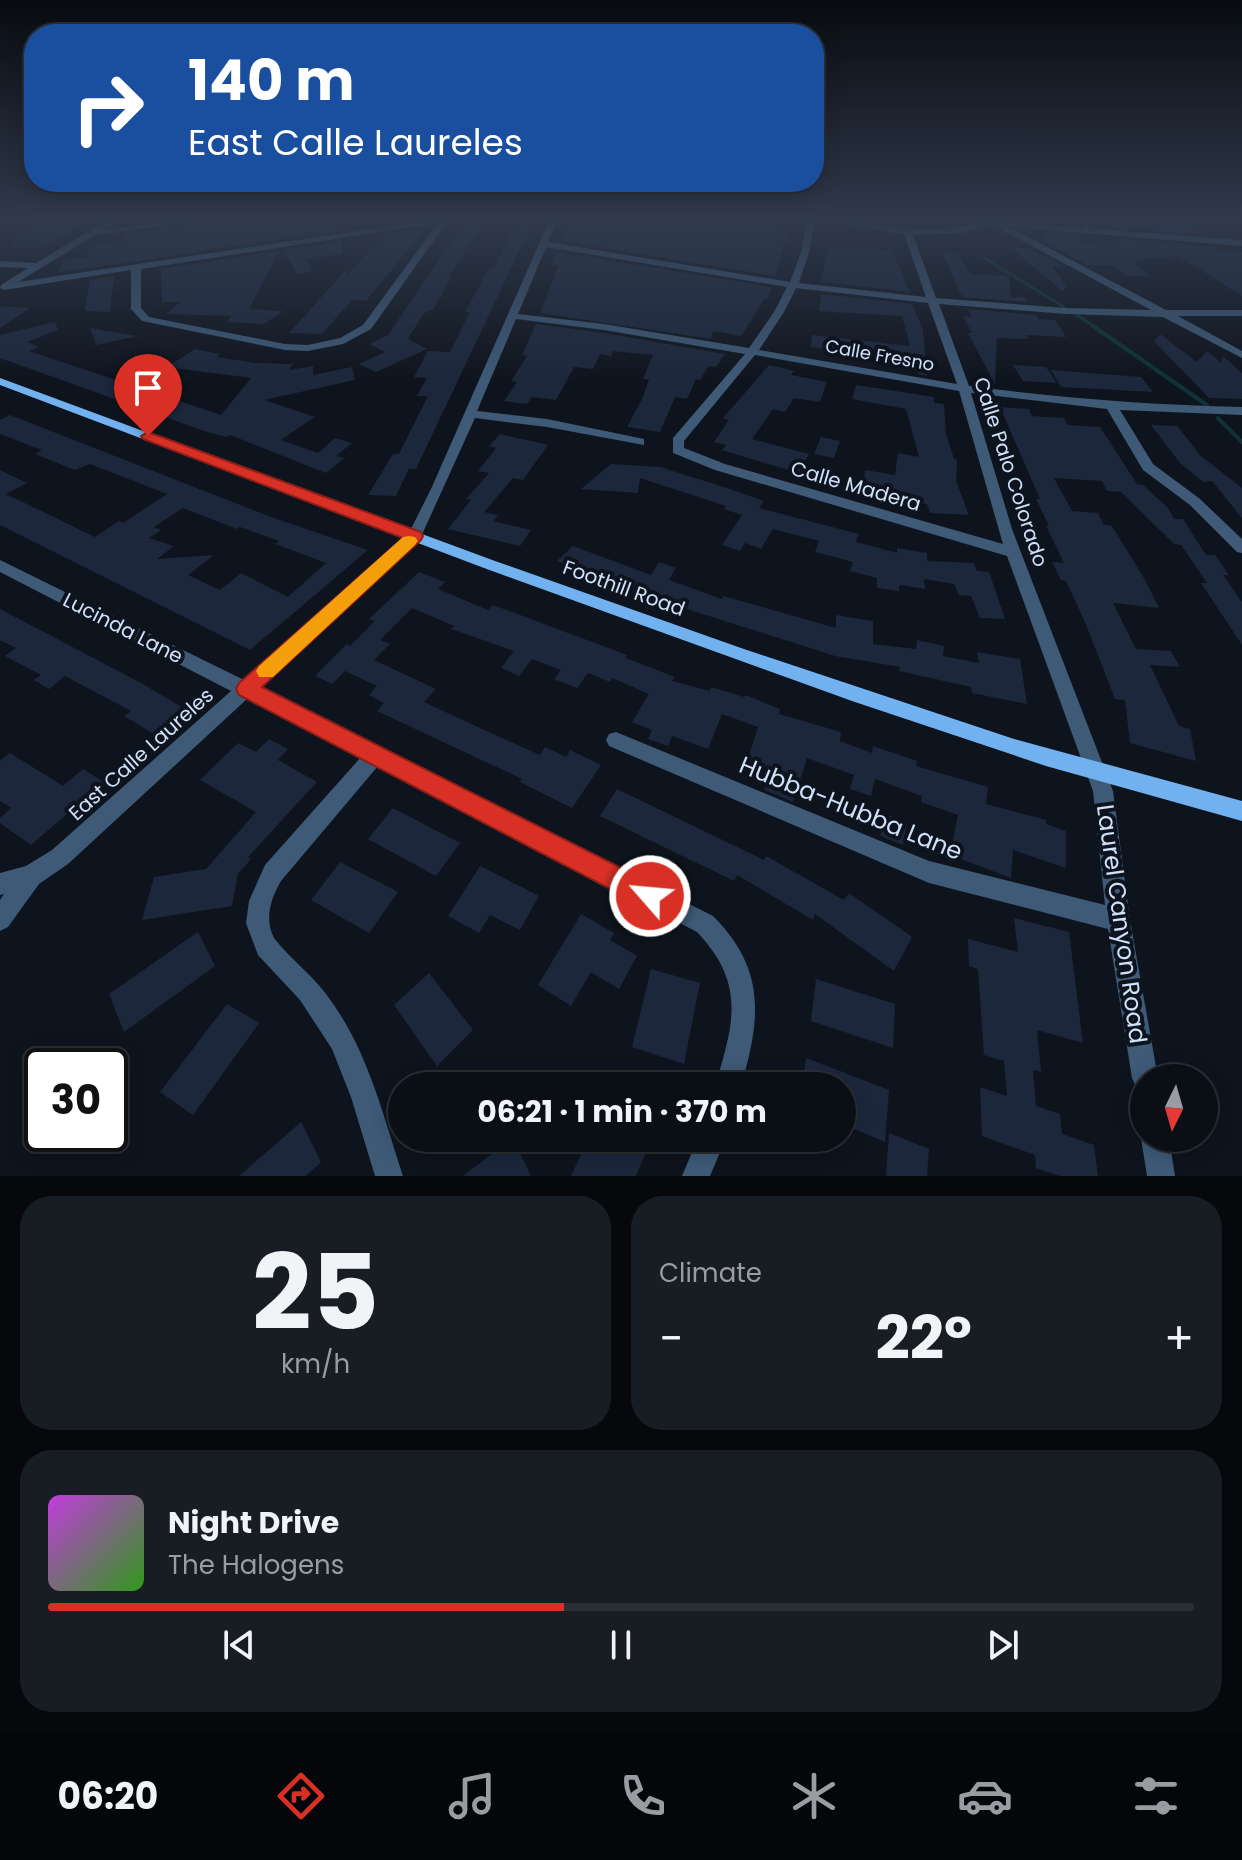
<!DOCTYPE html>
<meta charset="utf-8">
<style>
:root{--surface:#0a0f16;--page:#181d23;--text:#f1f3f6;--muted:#999ca1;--line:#2a2f35;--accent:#d93025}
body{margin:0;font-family:Poppins,sans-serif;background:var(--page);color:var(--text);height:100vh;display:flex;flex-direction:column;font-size:30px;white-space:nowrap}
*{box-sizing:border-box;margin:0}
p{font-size:26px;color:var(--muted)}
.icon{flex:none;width:44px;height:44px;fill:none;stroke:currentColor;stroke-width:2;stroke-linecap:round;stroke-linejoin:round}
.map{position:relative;height:1176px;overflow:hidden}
.drawer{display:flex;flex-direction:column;gap:20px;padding:20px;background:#06080c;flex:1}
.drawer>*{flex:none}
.banner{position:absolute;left:24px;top:24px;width:800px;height:168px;border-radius:32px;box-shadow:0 4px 20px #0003,0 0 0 2px var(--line);background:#1a4fa0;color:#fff;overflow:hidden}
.needle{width:52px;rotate:185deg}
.controls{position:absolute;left:1130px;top:1064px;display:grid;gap:16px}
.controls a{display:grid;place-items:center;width:88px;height:88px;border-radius:50%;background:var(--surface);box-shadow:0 4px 20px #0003,0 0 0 2px var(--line);font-size:40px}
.speed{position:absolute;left:24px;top:1048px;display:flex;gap:16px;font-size:40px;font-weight:700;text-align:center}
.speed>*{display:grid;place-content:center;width:104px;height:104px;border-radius:50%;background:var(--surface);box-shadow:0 4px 20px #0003,0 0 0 2px var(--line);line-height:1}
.speed .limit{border:4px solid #111;border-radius:12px;background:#fff;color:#111}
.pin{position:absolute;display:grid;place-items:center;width:68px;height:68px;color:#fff;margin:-82px -34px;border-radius:50% 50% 50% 0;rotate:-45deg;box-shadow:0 0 8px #0007}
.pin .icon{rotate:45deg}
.me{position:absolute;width:88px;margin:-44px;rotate:297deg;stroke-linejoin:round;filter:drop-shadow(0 0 6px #0008)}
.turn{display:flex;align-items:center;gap:28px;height:168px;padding:0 32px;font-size:36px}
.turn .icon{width:104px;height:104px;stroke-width:2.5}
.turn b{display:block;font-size:56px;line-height:68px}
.big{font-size:60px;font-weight:700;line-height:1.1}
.drawer .card{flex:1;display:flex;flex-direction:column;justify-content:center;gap:12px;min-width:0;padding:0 28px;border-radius:32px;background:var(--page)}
.drawer .dial{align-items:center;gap:0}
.dial b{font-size:104px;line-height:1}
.song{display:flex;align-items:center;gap:24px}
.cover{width:96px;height:96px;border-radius:12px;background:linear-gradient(135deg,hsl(290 70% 55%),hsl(110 70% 35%))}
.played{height:8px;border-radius:4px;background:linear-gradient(90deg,var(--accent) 45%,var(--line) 45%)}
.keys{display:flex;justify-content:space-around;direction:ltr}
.heat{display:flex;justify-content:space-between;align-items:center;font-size:44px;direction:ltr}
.drawer .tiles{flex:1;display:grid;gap:20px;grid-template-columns:1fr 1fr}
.card:last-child{grid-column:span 2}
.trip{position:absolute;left:388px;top:1072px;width:468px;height:80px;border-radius:40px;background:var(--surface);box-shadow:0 4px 20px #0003,0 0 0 2px var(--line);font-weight:700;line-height:80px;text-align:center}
.dock{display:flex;height:128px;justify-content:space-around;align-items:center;background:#040609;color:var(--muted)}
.dock .icon{width:56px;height:56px}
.dock .current{color:var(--accent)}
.dock b{font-size:36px;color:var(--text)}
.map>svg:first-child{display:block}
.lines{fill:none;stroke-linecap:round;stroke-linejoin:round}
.stream-far1{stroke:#0e3237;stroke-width:3}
.stream{stroke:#0e3237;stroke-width:4}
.building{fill:#1c273c;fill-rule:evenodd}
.lane{fill:#3e5a77;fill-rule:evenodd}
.street{fill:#3e5a77;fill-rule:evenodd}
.secondary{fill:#71b1ef;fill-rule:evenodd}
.route{fill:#d93025;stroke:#8d1f18;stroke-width:2}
.slow{fill:#f59e0b}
.labels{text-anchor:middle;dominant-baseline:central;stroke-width:8;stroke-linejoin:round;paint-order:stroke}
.far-street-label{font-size:18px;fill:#d0e1fa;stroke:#0e141d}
.street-label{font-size:20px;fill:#d0e1fa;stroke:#0e141d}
.near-street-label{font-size:24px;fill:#d0e1fa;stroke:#0e141d}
</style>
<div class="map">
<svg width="1242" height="1176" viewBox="0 0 1242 1176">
<rect width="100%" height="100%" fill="#0e141d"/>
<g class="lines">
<g class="stream-far1">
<polyline points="984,258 1064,307"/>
<polyline points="1077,315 1096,328"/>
</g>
<g class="stream">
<polyline points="1093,326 1207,405"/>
<polyline points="1218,418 1242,442"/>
</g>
</g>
<g class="building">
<polygon points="44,219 90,219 42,248 7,247 22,238 11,237"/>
<polygon points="244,219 337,219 339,231 57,273 64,260 87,257 90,245 122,241 124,236 135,232"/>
<polygon points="569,219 680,219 790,227 775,276 561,241"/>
<polygon points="1108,219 1188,220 1203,234 1115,228"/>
<polygon points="463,224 482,224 449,276 452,276 433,310 424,313 408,339 427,349 376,372 359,364 385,352 369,344 388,335"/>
<polygon points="516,224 532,224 416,469 409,469 396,496 368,495 393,454 399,454 428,396 417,396 427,378 414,377 428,351 450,352 470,312 465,312 489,268 494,268"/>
<polygon points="426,228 366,301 352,300 322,334 289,333 346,270 347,275 385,234"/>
<polygon points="1040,233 1077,236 1083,244 1125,239 1216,247 1219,250 1242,252 1242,296 1179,256 1133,260 1150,277 1127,276 1112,265 1087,265 1047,243"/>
<polygon points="341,241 343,254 306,258 312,272 297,274 283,250"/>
<polygon points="829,247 892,250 910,292 821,282"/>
<polygon points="1010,247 1029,248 1064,267 1052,267 1067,286 1062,291"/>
<polygon points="279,251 249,309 283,311 264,324 226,322 232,316 166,314 180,302 162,302 161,269"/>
<polygon points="557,252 772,287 768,299 765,298 741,336 713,331 711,339 540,313 559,265 552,265"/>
<polygon points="942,252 958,253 971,274 1009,276 1011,298 1024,297 1028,302 962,297"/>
<polygon points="114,276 110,312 85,311 90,280"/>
<polygon points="821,294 912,304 923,330 927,376 918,374 915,363 811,347 812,335 910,346 902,316 819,311"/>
<polygon points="0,306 30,308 0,328"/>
<polygon points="968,309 1036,315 1039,319 1055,320 1066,337 1026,335 1029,339 997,338 995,384 968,333 972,333 963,316 972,317"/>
<polygon points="55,322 58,330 27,342 39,347 29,351 221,415 251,378 167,367 195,349 220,354 217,357 256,363 293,364 289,370 313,366 313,375 352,367 355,380 264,400 315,417 281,440 318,453 335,438 352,443 336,456 344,458 326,473 230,435 226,437 204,431 0,358 0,335"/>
<polygon points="536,324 604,333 725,354 716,367 709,366 700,380 696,379 687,399 675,397 660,432 627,427 643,397 649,380 643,379 653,355 613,351 611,356 600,354 593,369 574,367 556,400 532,397 527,404 504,401 517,382 511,381 527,356 522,355"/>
<polygon points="90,328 138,336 96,345"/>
<polygon points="1160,334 1197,362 1207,351 1221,363 1223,356 1242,373 1242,399 1209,398 1154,341"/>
<polygon points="769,365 794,371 791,375 827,382 820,402 794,398 785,412 773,409 752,439 809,454 798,473 722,450 726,445 714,442 729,420 723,418"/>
<polygon points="1013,365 1046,367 1057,383 1023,381"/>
<polygon points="1051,370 1141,377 1153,392 1061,387"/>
<polygon points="856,385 934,397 934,403 944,404 946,434 954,459 957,460 956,481 969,515 930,513 927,504 875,496 876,489 864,487 865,470 895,475 898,453 919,457 906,409 852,399"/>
<polygon points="1000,407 1029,409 1032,416 1064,418 1068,425 1100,427 1137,484 1143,485 1168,508 1174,519 1183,519 1206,555 1215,555 1229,575 1223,575 1242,602 1242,645 1201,583 1207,583 1181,545 1174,544 1121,492 1107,491 1102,481 1054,478 1072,511 1098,513 1104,525 1112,526 1144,578 1159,608 1113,603 1136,649 1171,651 1180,667 1150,665 1179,726 1190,729 1196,761 1130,743 1125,700 1115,699 1085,622 1066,581 1061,580 1052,562 1064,563 1046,526 1049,526 1036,499 1040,499"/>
<path d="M10,415L271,517L368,550L250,650L0,525V470L27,483L6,494L95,537L119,521L123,523L167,494L90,464L75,470L35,454L42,450L0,434V420ZM183,508L237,529L240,527L279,541L275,544L326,563L288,597L241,573L220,590L188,575L214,555L157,559L174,546L149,538L161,530L154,527Z"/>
<polygon points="1151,425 1177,426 1201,456 1242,488 1242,518 1212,481 1203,482 1180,463"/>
<polygon points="500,434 548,445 523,480 513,478 484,512 498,515 494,521 531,530 520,546 448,529 471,500 466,499 489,473 478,471 496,448 489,446"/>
<polygon points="821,437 840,441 834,458 814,454"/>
<polygon points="611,464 660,467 727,488 764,501 759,508 859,534 856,542 897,553 897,548 927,553 927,561 974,563 977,571 989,572 1005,619 980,618 971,596 959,595 954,584 924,579 925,589 899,585 899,591 877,588 877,578 850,571 853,562 815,552 819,541 773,529 761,549 745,543 740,551 722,545 742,515 724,509 726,506 640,478 638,493 581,489"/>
<polygon points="573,546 651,575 659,562 676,568 669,580 722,599 723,596 836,628 836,615 873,621 873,644 916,649 917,640 944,646 943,656 979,663 977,652 1020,659 1027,704 972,693 971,687 899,671 900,667 835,656 612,585 557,561"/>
<polygon points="419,572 445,582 438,589 488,610 493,605 627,655 626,658 675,677 672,681 710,691 711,687 744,697 745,695 780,709 779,714 841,732 840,741 872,753 873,746 917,761 916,766 988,787 986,804 1046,820 1046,824 1066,831 1066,868 1013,850 1011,878 950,855 958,815 921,802 922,796 875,779 871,796 850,789 854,775 807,758 793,802 764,790 770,773 746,765 758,727 722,714 708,749 672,736 668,746 648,739 652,730 632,722 649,694 612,678 610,682 588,673 577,688 554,679 561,670 532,659 519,676 501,668 514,651 451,629 454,626 412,608 380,640 390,644 374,660 436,689 424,702 482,729 540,755 545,747 566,757 570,750 601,765 572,808 520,782 522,779 377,711 384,703 369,695 377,686 345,671 332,684 315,676 347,644 350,646 375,621 369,619"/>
<polygon points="0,609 143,684 183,708 154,734 124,716 131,711 65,676 49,689 34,680 41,675 5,656 16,648 0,640"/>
<polygon points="269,739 288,749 278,760 317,782 248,857 251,859 238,874 232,906 142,920 154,877 206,869 256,812 200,780 238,743 256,752"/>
<polygon points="10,753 63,786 83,769 104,782 31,845 0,823 0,818 11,808 0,801 0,761"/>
<polygon points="617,789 764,860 766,856 844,900 849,893 912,937 894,971 815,914 813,920 737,875 734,881 600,816"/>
<polygon points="393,808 460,843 436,876 368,839"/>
<polygon points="886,814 907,822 903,845 880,836"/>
<polygon points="340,862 398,892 369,933 311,900"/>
<polygon points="480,866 539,896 520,930 490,915 479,933 448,916"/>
<polygon points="581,914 614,933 610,940 637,956 619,989 591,972 571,1006 538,985"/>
<polygon points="1014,918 1069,932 1083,1043 1037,1030 1041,1072 1033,1070 1036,1106 1060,1114 1062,1134 1094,1145 1098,1176 1060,1176 1036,1168 1035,1155 982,1136 980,1087 1007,1096 1004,1061 984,1055 978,969 969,966 968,939 1018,952"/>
<polygon points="198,932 215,966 124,1032 109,994"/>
<polygon points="651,969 700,983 684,1064 632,1047"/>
<polygon points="429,973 473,1030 437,1066 394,1005"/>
<polygon points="816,979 895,1004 893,1048 811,1021"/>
<polygon points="227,1004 259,1023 193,1115 160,1092"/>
<polygon points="806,1058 889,1090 885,1142 842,1124 842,1086 802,1086"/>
<polygon points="301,1122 321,1162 306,1176 239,1176"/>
<polygon points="889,1133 929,1149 927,1176 886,1176"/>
<polygon points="513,1138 531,1176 463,1176"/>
<polygon points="589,1138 652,1138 636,1176 571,1176"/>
</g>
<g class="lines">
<polygon class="lane" points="1078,219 1084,219 1091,231 1087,231"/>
<g class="street">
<path d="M110,219H119L103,230L188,219H209L95,235L18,282L437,219H455L447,222L371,329L343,344L308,351L285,350L142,321L131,309V270L4,290L0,288L1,285L28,268L0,267V261L36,263ZM438,223L363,325L340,338L308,345L285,344L149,317L141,308V269Z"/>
<path d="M550,219H558L548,242L790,282L801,252L807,219H815L809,252L799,283L926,297L904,234L854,226L831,219L896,228L940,230L1004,219L1000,222L1242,240V246L1009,227L1166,310H1242V316H1178L1242,351V358L1163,317L1066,314L939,304L969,386C1060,398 1150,405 1242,407V415L1120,410L1153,464L1200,499L1242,539V553L1237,552L1190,505L1143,470L1107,409L971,393L1012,529L1113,791L1130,920L1158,1078H1144V1091L1136,1087L1132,1078L1108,929L929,883L609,746L606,740L609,734L616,732L929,861L1105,905L1093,791L1007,556L715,470L673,453V438L745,354L604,330L516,319L477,411L547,419L644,439V445L547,427L475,418L420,539L259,688L713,916C766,969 761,1018 741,1086H715C734,1023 746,984 697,932L378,766L281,881C271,898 264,919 274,938C291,960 313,975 329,998C368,1051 383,1115 403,1176H375L351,1097L332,1049L300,1000L258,955L246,923L249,901L265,865L361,757L247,699L68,864L39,884L8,927L0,931V900L4,894L0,895V873L26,866L52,850L231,691L0,572V560L244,680L409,533L431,489ZM993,225L1151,310L1066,308L936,298L913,235L961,233ZM546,247L787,287L774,312L749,348L604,324L518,314ZM796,288L928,303L957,384L759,350L784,312ZM755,355L959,391L1003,544L725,464L684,448V441Z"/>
<polygon points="1144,1131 1144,1138 1169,1138 1175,1176 1147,1176 1141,1138"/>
<polygon points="698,1138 726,1138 710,1176 682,1176"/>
</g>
<polygon class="secondary" points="0,378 495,561 741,648 1014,739 1242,801 1242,821 1046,766 852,701 484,568 0,385"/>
</g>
<linearGradient id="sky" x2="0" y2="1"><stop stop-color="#080b10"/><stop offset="0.57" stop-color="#303a4c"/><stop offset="1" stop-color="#303a4c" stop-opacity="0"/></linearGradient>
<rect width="1242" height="383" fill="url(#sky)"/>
<polygon class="route" points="148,432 421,532 423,536 421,540 262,687 659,887 663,896 659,905 650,909 641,905 239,695 236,689 239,683 403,538 143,439 141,436"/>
<polygon class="slow" points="409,536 415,537 418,541 415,545 273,677 259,677 256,671 259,666 403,537"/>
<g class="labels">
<g class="far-street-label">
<text transform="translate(880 355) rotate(10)">Calle Fresno</text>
</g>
<g class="street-label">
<text transform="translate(1011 472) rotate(72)">Calle Palo Colorado</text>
<text transform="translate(856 486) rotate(16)">Calle Madera</text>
<text transform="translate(624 588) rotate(20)">Foothill Road</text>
<text transform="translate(123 628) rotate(27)">Lucinda Lane</text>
<text transform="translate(141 754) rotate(-42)">East Calle Laureles</text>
</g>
<g class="near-street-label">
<text transform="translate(851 808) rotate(22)">Hubba-Hubba Lane</text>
<text transform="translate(1122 924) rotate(82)">Laurel Canyon Road</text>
</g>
</g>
</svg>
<div class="controls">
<a><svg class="needle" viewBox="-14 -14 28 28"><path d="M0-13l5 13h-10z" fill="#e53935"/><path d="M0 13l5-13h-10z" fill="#999ca1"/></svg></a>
</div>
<div class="speed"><div class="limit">30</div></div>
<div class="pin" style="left:148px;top:436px;background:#d93025"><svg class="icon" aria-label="arrive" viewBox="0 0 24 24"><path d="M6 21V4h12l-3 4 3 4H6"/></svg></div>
<svg class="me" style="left:650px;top:896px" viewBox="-20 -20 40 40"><circle r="17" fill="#d93025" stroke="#fff" stroke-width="3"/><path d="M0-11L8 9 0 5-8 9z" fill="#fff"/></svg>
<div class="trip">06:21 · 1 min · 370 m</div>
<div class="banner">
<div class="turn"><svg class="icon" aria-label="right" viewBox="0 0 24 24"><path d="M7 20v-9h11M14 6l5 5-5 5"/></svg><div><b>140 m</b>East Calle Laureles</div></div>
</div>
</div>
<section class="drawer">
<div class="tiles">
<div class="card dial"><b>25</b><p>km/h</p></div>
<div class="card"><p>Climate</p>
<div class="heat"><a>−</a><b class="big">22°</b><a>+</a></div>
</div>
<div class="card">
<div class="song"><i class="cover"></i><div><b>Night Drive</b><p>The Halogens</p></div></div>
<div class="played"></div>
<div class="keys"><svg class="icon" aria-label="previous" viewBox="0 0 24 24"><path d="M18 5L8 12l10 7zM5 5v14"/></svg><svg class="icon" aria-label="pause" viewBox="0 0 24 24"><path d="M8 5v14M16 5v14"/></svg><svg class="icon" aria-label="next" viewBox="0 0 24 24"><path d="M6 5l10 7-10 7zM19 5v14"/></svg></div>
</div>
</div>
</section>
<nav class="dock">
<b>06:20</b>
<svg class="icon current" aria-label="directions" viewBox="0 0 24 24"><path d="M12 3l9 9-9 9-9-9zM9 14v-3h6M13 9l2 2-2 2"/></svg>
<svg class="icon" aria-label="music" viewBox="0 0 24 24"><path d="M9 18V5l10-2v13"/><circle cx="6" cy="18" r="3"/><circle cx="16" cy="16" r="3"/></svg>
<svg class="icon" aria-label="phone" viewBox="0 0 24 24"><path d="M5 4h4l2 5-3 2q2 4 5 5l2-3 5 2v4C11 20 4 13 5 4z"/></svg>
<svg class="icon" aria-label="climate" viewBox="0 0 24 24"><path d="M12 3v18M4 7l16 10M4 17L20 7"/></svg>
<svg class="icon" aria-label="car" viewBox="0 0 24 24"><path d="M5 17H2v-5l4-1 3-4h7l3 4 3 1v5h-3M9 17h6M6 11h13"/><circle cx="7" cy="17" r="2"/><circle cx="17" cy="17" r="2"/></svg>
<svg class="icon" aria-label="filters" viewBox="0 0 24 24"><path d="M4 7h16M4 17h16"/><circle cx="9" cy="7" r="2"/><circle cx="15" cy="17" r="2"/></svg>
</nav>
